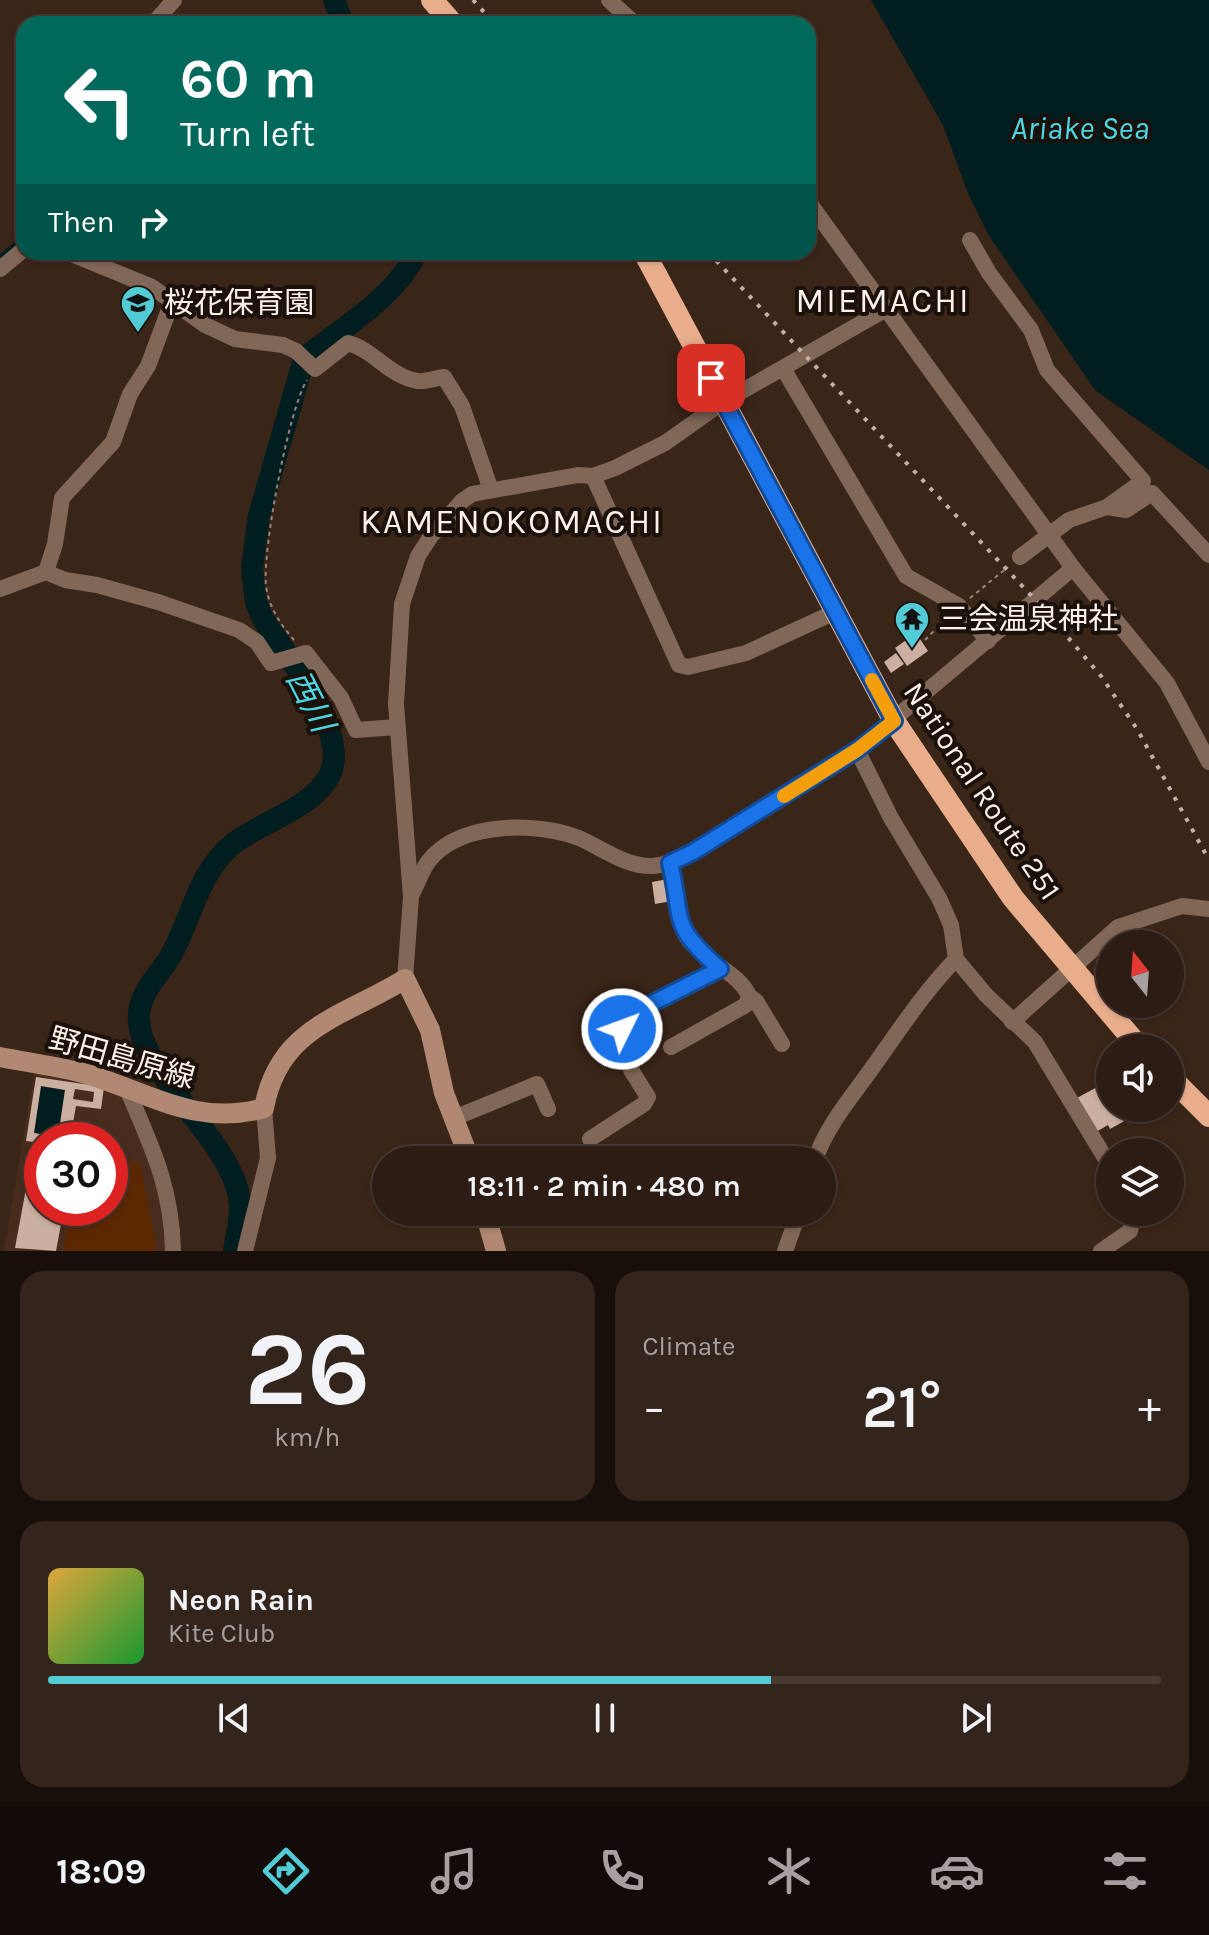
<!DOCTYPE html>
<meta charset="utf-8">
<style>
:root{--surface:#2c1c13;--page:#34251c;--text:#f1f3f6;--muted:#a6a1a0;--line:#483a33;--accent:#52cbd7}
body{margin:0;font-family:Karla,"Noto Sans JP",sans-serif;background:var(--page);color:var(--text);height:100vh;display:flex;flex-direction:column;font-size:30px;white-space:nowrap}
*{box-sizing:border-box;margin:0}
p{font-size:26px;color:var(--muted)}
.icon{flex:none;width:44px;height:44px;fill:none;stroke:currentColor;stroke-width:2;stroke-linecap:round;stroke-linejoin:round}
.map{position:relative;height:1251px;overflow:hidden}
.details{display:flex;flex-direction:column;gap:20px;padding:20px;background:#180f0a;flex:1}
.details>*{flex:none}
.banner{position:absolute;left:16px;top:16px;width:800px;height:244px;border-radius:24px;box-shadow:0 2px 6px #0004,0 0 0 2px var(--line);background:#00695c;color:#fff;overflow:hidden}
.needle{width:52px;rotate:343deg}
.controls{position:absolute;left:1096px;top:930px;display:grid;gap:16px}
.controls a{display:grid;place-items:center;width:88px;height:88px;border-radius:50%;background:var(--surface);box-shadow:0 2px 6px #0004,0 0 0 2px var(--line);font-size:40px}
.speed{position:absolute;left:24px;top:1122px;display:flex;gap:16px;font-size:40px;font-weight:700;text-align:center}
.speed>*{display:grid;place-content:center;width:104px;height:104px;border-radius:50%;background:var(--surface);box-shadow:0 2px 6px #0004,0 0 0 2px var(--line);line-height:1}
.speed .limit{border:12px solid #d22;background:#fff;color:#111}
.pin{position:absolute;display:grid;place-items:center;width:68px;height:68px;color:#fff;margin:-34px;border-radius:16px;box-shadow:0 4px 12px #0006}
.me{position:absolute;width:88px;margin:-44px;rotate:48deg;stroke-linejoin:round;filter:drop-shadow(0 0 6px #0008)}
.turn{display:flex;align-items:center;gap:28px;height:168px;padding:0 32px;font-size:36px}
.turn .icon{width:104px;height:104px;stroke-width:2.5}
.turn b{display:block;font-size:56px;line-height:68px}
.then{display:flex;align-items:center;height:76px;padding:0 32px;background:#0003;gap:16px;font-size:30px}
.big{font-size:60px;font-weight:600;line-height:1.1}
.details .tile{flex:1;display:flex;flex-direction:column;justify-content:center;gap:12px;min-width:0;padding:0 28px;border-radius:24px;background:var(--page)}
.details .dial{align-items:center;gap:0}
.dial b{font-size:104px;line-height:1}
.song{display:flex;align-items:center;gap:24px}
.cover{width:96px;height:96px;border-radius:12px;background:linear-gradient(135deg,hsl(40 70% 55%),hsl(130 70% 35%))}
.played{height:8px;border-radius:4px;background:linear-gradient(90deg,var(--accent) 65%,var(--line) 65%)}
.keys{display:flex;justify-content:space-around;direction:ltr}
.heat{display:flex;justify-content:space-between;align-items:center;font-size:44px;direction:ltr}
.details .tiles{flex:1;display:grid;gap:20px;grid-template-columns:1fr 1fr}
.tile:last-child{grid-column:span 2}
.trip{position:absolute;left:372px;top:1146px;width:464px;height:80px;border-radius:40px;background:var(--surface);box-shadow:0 2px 6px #0004,0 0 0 2px var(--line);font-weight:600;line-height:80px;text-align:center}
.tab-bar{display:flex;height:128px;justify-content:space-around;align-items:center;background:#120b08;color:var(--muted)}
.tab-bar .icon{width:56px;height:56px}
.tab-bar .on{color:var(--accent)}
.tab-bar b{font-size:36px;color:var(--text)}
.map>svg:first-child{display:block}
.built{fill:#482d1d;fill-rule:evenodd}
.green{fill:#5c2800}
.water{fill:#001d20}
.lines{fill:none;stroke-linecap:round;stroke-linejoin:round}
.stream{stroke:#001d20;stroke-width:4}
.river{stroke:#001d20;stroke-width:22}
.building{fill:#cbb0a1;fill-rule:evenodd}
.path{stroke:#97867b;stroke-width:2;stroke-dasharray:4 4;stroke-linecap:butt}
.minor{stroke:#806758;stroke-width:16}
.secondary{stroke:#b18871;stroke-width:20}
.trunk{stroke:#e8ae8c;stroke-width:22}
.rail{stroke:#c1b1a8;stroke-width:4;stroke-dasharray:4 8;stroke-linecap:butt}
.route-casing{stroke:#114b97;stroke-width:20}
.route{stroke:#1a73e8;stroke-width:14}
.slow{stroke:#f59e0b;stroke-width:14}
.labels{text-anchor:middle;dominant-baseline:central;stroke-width:8;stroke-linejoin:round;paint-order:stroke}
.poi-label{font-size:30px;fill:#fef0e8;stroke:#1a110b;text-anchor:start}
.street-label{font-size:30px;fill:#fef0e8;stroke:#1a110b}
.water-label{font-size:32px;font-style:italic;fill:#4ad7e5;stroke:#1a110b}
.quarter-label{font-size:34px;letter-spacing:2px;fill:#fef0e8;stroke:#1a110b}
</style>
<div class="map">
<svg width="1209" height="1251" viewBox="0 0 1209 1251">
<rect width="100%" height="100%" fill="#3a2519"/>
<path class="built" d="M34,1073L118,1090L148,1158L166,1218V1251H4ZM42,1140H110V1208H42Z"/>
<polygon class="green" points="110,1157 140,1163 157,1251 63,1251 71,1208 110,1208"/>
<g class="water">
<polygon points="871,0 1209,0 1209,470 1095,390 988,234 968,193 943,125"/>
<polygon points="41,1086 65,1090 58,1137 34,1133"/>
</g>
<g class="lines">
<polyline class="stream" points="0,257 24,237"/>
<g class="river">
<polyline points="334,0 343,24"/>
<path d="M234,1251C237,1233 242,1215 239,1197C230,1136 126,1063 140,1007C145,986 161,973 171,955C192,918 198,872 233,844C262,820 334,803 334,756C333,711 286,655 262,617L256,602L252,569L259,516L302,366L308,355C346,326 396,296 417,252"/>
</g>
</g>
<g class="building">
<polygon points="916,633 928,651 907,666 895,648"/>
<polygon points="896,653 904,664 891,673 884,662"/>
<polygon points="668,879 672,901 655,904 652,882"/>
<path d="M36,1077L104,1087L101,1109L76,1106L70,1140H42V1143L26,1141ZM41,1086L65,1090L58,1137L34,1133ZM75,1089L94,1092L93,1102L73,1099Z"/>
<polygon points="1110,1080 1110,1108 1136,1108 1139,1113 1110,1129 1108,1125 1096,1132 1077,1098"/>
<polygon points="27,1163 38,1166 35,1178 24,1176"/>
<polygon points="27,1183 42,1185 42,1208 64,1208 56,1251 15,1248"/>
</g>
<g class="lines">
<g class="path">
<polyline points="970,598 1008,567"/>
<path d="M294,640C280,624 269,607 266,586C262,551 289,408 307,380"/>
<polyline points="925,640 947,618"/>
</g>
<g class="minor">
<polyline points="609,0 635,24"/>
<polyline points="153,24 174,0"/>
<polyline points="808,201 1073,568 1167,683 1209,762"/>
<polyline points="970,240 989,273 1031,330 1047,370 1143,481 1107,507 1069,520 1020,557"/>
<path d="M67,252L152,287L205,325L235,339L283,345L296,351L315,369L348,343C374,350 390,377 418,381C425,382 436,378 444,377L462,406L491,490"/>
<polyline points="0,269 24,249"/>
<polyline points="784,370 906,576 959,606 988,641"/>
<polyline points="593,476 679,665 688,667 746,653 835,612"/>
<polyline points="1107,507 1126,510 1152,493 1209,555"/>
<polyline points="46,572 55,544 62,498 113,442 130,394 148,366 173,299"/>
<polyline points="0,589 46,572 65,580 97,585 158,602 239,630 257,642 271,663 306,653 341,698 356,730 397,727"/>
<polyline points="857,750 891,818 939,898 951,925 956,959 986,995 1035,1042 1110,1166"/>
<path d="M670,863C676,886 673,915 686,936C700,959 740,973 749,996L746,1005L671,1047"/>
<path d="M412,894C419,881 422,867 433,856C466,822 537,822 579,838C602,848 626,867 653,866C667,865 680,858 693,852L857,750L1073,568"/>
<polyline points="405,979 411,897 396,704 402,604 418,556 431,536 462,501 472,494 578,475 593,476 615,468 665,443 723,402 888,308"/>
<polyline points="749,996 756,1001 782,1044"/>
<polyline points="1012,1022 1118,927 1182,906 1209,909"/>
<path d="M126,1087C151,1145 172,1187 173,1251"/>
<polyline points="454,1118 537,1084 548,1109"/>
<polyline points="590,1139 644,1104 648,1097 631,1070 633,1055 621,1025 624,1018 720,969"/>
<path d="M815,1160C826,1127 850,1099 870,1071C898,1032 923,993 956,959"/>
<polyline points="245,1251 268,1158 264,1108"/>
<polyline points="785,1251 799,1212"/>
<polyline points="1101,1251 1130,1231 1135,1212"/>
</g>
<g class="secondary">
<path d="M0,1057C26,1062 53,1066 79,1072C144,1089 193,1128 264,1108C279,1026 344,1017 405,979L430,1030L444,1093L470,1160"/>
<polyline points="485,1212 496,1251"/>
</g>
<g class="trunk">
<polyline points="432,0 453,24"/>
<polyline points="644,252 894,721 1013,898 1140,1048"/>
<polyline points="1170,1077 1209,1116"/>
</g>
<g class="rail">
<polyline points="473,0 495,24"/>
<polyline points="708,252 1042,607 1101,676 1137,729 1209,860"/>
</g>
</g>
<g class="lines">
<g class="route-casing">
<path id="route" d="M622,1029L621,1022L627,1016L720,969C669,924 684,923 670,863L693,852L857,750L894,721L711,378"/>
</g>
<use href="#route" class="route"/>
<polyline class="slow" points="784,796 857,750 894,721 872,680"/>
</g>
<defs>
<g id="school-pin" transform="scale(1.8)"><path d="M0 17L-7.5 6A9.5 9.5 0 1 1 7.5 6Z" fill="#52cbd7" stroke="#1a110b"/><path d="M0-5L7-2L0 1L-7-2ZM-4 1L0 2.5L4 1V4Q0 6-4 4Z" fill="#111"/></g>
<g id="temple-pin" transform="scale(1.8)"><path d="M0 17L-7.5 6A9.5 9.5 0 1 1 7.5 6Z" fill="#52cbd7" stroke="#1a110b"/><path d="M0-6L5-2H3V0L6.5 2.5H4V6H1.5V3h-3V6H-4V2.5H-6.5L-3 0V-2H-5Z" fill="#111"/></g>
</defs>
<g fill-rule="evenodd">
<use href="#school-pin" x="138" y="303"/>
<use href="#temple-pin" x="912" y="619"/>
</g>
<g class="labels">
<g class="poi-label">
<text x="164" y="303">桜花保育園</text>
<text x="938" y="619">三会温泉神社</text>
</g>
<g class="street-label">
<text transform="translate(982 791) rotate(56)">National Route 251</text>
<text transform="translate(122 1058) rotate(16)">野田島原線</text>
</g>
<g class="water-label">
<text x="1080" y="128">Ariake Sea</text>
<text transform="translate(310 701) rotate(63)">西川</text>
</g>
<g class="quarter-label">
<text x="883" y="301">MIEMACHI</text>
<text x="512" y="522">KAMENOKOMACHI</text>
</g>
</g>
</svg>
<div class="controls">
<a><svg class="needle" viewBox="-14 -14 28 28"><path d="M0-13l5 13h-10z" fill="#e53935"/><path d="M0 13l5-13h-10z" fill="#a6a1a0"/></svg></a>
<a><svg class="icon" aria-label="sound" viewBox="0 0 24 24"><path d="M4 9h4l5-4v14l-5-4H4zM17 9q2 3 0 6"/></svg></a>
<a><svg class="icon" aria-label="layers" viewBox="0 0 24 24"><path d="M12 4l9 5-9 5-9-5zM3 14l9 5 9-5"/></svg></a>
</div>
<div class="speed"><div class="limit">30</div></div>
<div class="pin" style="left:711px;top:378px;background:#d93025"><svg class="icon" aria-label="arrive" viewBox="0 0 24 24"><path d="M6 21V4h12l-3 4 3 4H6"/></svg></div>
<svg class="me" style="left:622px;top:1029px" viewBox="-20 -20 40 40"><circle r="17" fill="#1a73e8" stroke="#fff" stroke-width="3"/><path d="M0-11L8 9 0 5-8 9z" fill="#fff"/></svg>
<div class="trip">18:11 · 2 min · 480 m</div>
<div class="banner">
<div class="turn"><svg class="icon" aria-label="left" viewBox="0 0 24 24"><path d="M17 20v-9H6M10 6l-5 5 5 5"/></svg><div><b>60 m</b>Turn left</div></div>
<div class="then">Then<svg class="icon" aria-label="right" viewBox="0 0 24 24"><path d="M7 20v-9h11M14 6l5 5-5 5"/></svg></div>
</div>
</div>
<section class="details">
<div class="tiles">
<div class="tile dial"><b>26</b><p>km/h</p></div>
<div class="tile"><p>Climate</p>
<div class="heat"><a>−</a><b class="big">21°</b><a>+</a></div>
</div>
<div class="tile">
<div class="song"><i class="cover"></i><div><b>Neon Rain</b><p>Kite Club</p></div></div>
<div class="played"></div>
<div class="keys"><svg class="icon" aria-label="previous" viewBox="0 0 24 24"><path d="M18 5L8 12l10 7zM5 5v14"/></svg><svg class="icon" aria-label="pause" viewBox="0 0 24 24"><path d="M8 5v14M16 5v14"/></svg><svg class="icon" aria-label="next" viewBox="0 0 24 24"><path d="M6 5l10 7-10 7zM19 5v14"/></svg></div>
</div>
</div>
</section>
<nav class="tab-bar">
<b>18:09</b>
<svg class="icon on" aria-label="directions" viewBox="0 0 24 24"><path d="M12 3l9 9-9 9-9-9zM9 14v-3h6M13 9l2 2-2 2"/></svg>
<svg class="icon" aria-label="music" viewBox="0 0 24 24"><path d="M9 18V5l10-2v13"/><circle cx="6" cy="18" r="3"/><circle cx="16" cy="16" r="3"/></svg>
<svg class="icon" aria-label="phone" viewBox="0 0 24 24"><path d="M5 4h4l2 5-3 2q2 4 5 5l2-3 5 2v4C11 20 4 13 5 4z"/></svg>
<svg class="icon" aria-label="climate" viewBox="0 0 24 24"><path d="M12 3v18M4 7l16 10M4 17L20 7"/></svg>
<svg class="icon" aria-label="car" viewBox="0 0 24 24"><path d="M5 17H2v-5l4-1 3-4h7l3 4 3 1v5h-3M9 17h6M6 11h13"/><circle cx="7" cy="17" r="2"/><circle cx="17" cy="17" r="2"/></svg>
<svg class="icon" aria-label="filters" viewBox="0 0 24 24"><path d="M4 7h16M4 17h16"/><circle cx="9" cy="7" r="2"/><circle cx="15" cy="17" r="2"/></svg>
</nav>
